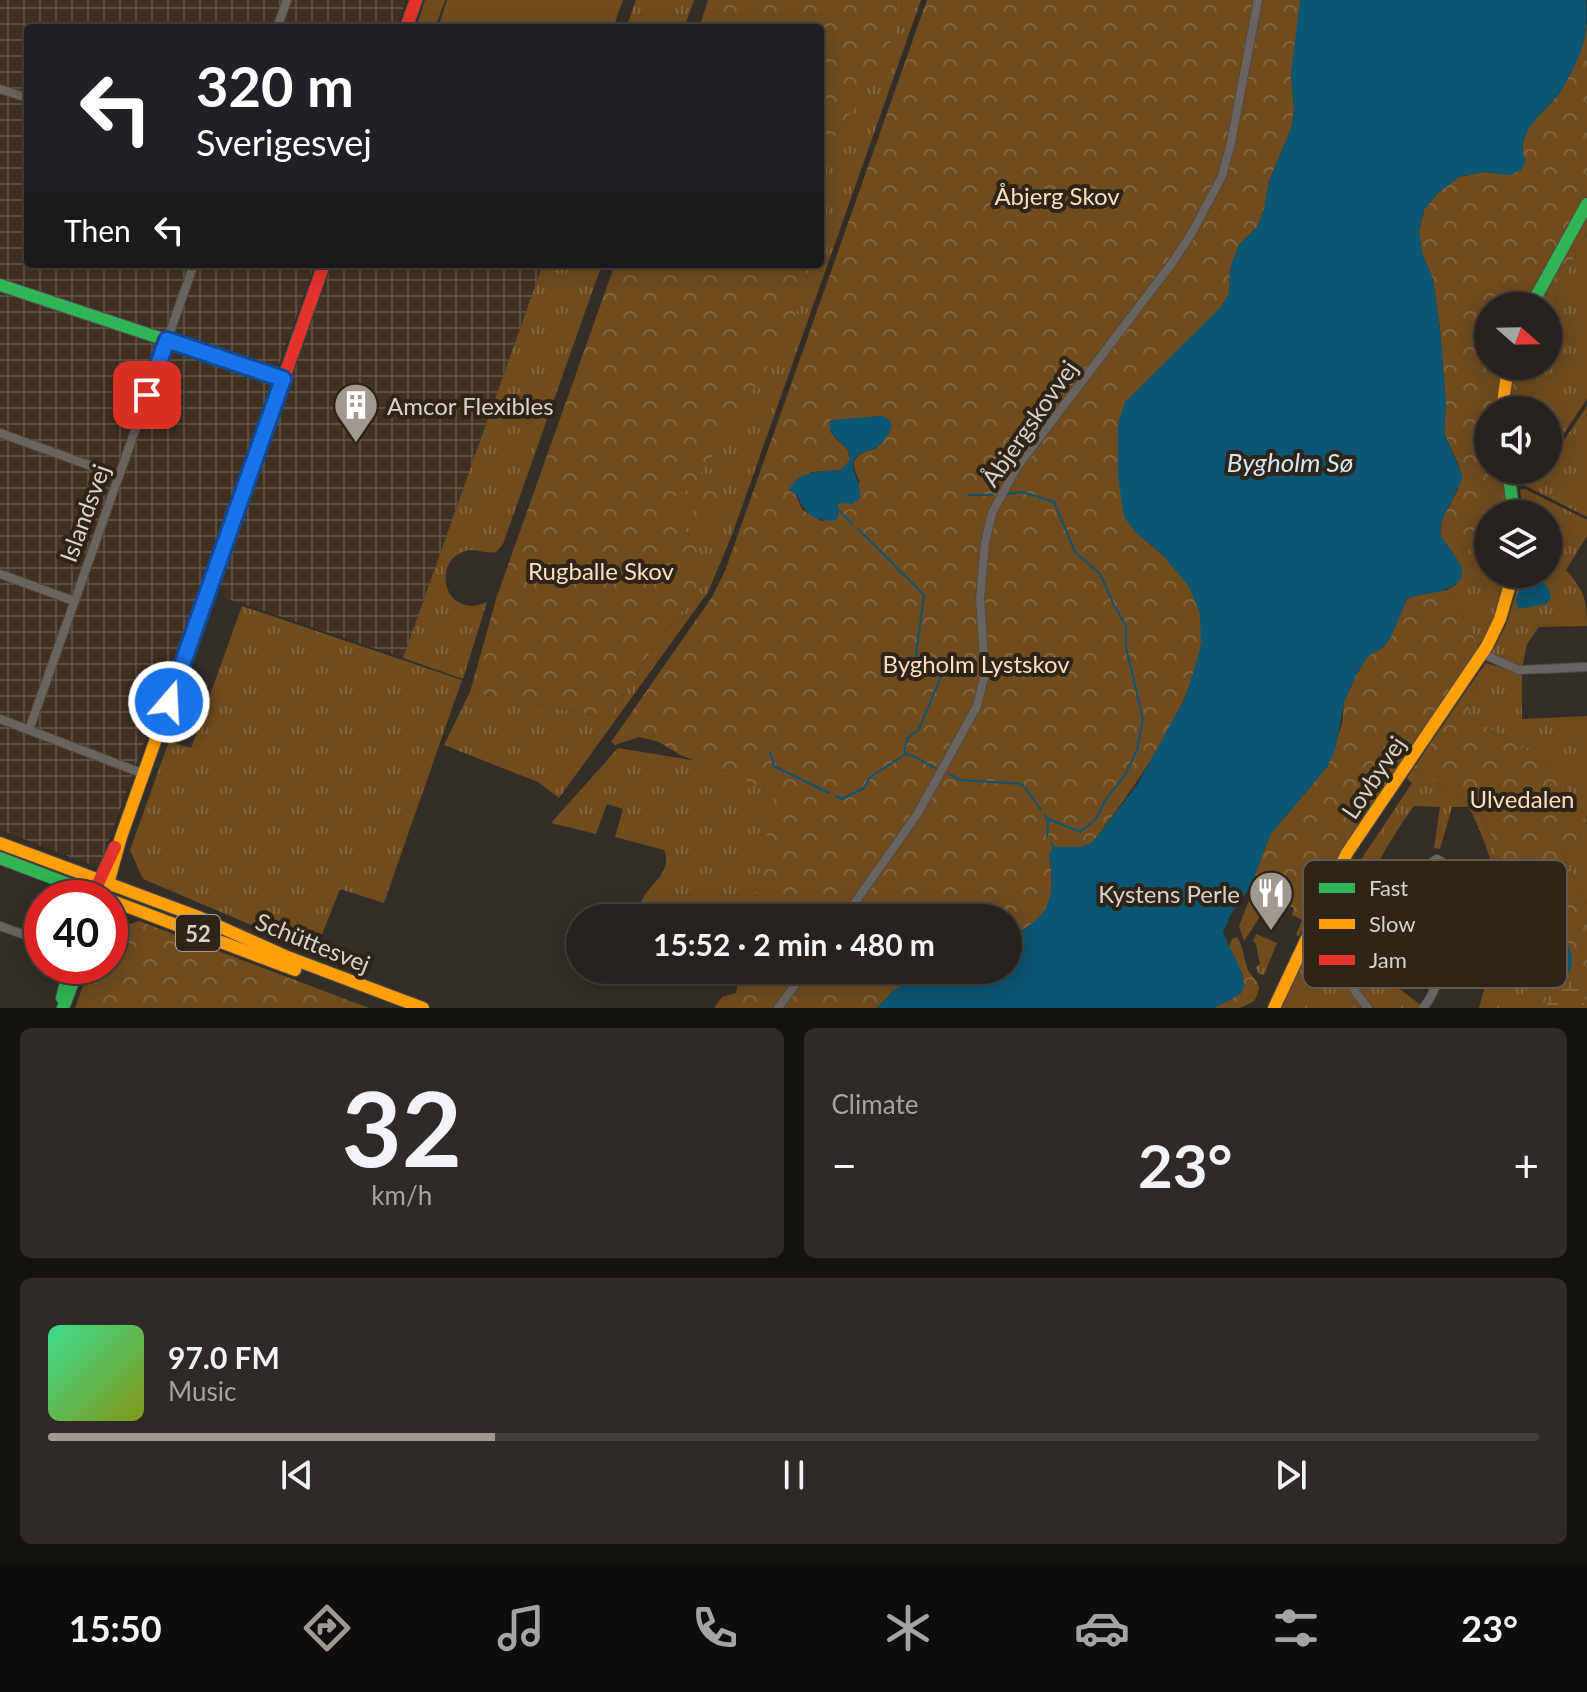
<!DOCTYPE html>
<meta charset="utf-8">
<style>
:root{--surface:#27221e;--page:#2f2a27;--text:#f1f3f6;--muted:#a4a4a4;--line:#433f3c;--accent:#9f9991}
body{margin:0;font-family:Lato,sans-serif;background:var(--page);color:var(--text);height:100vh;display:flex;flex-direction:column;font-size:30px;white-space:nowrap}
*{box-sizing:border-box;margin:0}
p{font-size:26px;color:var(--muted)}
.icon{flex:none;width:44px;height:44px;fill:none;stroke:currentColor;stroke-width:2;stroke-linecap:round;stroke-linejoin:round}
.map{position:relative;height:1008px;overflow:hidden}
.side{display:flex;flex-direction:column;gap:20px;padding:20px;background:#151310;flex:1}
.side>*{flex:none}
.banner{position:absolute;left:24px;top:24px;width:800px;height:244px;border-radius:8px;box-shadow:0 4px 20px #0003,0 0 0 2px var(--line);background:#202124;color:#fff;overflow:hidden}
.needle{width:52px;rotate:110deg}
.tools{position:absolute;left:1474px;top:292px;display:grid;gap:16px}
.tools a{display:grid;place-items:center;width:88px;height:88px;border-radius:50%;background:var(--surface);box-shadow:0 4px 20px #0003,0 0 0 2px var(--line);font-size:40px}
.speed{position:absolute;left:24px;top:880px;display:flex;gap:16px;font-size:40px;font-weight:700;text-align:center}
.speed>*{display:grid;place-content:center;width:104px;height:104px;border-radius:50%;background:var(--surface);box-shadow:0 4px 20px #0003,0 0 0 2px var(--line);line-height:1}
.speed .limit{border:12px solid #d22;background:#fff;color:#111}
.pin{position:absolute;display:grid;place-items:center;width:68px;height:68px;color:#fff;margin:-34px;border-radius:16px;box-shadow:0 4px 12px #0006}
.me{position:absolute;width:88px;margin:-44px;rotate:19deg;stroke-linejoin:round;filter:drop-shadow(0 0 6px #0008)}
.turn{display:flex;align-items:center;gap:28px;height:168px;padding:0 40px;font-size:36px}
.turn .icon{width:104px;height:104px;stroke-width:2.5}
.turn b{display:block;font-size:56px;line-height:68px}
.then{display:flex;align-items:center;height:76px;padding:0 40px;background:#0003;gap:16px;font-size:30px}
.big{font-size:60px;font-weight:700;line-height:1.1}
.side .card{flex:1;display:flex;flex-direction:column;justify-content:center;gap:12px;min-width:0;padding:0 28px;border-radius:12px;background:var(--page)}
.side .dial{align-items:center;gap:0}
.dial b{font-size:104px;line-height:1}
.song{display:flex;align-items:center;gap:24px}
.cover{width:96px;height:96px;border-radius:12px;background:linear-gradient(135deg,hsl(150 70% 55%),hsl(70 70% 35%))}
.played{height:8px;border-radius:4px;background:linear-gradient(90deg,var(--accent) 30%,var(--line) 30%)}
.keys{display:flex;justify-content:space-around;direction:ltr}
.heat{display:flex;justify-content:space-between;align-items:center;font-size:44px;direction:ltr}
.side .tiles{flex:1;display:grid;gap:20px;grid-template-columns:1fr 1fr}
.card:last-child{grid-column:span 2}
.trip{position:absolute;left:566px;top:904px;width:456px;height:80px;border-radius:40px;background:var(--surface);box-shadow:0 4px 20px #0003,0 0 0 2px var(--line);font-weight:700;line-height:80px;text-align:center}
.menu{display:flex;height:128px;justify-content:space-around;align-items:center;background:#100e0c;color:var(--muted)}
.menu .icon{width:56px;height:56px}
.menu .active{color:var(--accent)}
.menu b{font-size:36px;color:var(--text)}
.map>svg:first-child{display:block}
.industrial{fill:url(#industrial-grid)}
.grass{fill:url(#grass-tufts)}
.forest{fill:url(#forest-crowns);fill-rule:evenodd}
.wetland{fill:url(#wetland-marsh)}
.pitch{fill:#6f4b1e}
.water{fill:#0b5672}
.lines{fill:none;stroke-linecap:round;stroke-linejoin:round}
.stream{stroke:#0b5672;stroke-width:2}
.street-casing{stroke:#514b45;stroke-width:10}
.fast-casing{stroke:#514b45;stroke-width:14}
.slow-casing{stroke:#514b45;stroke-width:14}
.jam-casing{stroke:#514b45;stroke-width:14}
.street{stroke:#69645f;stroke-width:8}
.fast{stroke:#30b455;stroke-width:12}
.slow{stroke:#ff9f0a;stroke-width:12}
.jam{stroke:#e5322d;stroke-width:12}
.route-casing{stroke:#114b97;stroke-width:20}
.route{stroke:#1a73e8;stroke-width:14}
.labels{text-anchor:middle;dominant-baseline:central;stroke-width:8;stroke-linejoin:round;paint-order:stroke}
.shield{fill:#2f2418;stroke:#a69e95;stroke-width:2}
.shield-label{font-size:22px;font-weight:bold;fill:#d9d2ca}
.park-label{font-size:24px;fill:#fddfbe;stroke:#2f2418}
.poi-label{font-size:24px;fill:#d9d2ca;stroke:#2f2418;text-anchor:start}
.street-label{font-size:24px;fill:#d9d2ca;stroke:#2f2418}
.water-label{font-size:26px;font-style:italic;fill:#d1e6f2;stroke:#2f2418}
.key{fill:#2f2418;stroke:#62584d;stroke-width:2}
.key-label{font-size:22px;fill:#d9d2ca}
</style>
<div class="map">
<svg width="1587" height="1008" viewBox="0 0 1587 1008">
<defs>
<pattern id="industrial-grid" width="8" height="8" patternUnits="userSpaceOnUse" patternTransform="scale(2)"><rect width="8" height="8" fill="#413223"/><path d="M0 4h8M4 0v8" fill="none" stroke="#5c4f42"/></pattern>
<pattern id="grass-tufts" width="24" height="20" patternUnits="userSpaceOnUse" patternTransform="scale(2)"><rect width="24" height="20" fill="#6f4b1e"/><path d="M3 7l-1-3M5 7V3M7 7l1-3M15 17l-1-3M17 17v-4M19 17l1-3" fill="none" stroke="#83643d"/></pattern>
<pattern id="forest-crowns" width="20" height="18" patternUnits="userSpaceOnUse" patternTransform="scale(2)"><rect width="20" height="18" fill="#6f4b1e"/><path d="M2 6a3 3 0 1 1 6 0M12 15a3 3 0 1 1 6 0" fill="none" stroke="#83643d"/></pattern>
<pattern id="wetland-marsh" width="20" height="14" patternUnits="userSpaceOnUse" patternTransform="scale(2)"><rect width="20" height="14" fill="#6f4b1e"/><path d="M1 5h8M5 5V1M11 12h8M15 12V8" fill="none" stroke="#83643d"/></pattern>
</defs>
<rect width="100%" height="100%" fill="#342e28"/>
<g class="industrial">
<polygon points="0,0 406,0 396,28 28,28 28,264 315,264 99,868 0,830"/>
<polygon points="332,264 543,264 403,658 225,598 219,583"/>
</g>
<g class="grass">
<polygon points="636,0 694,0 684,28 626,28"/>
<path d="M902,0H921L732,535L708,592L559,798L538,782L444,745L470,692L608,718L661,636L693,598L692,539L661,503L808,279L803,264H820C820,240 816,200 820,178C835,114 896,67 902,0Z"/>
<polygon points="1587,232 1587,399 1548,457 1548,410 1528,410 1539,366 1548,366 1548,329 1558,290"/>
<path d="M543,264H602L503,544L496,552C485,554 476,548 465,551C430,562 445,621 487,602L463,679L403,658Z"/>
<polygon points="1587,406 1587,517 1524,485 1544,470 1548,470 1548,464"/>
<path d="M1525,489L1587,520V536L1566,570C1584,591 1587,598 1587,626L1539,627L1527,644L1522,668L1493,655L1492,652L1506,625L1522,574H1548V514H1524L1520,490Z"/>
<polygon points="1440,534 1488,559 1488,574 1508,574 1490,630 1479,646 1447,590 1457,584"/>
<polygon points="242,606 462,680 384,903 340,889 315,952 143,879 130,850 169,741 191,748"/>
<path d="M1486,663L1522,674V719L1587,716V905L1561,850C1575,843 1581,836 1587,822L1565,805L1566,777L1557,768L1468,716L1470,702L1478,687L1475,678Z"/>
<path d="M618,748L697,761L776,792L751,918H636C638,912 640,903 643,898C652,882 673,871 664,850L615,837L623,809L607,804L596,834L551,823Z"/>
<path d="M1413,769L1473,804L1487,824L1510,895L1518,940L1533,983L1513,1008H1479C1503,925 1508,886 1469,807H1452L1440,849L1434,848L1440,807L1414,806C1391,839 1363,878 1366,920C1368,937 1372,954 1375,970L1422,1006L1419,1008H1374C1345,983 1353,960 1312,940L1325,913H1334L1356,867L1412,783L1407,778Z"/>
<polygon points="1254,888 1284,903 1282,907 1265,909 1244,941 1239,926"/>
<polygon points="1256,934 1277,943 1264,975 1259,974 1256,967 1260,964 1256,944 1253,941"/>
<polygon points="1310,946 1330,957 1364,1008 1282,1008"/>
</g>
<g class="forest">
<polygon points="425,0 445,0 435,28 416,28"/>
<path d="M708,0H902C898,51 859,95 835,138C829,151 825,166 820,179V28H699Z"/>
<path d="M927,0H1300L1301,6L1291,74L1294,111L1291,129L1269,181L1264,210L1257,227L1239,245L1230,269L1229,294L1221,307L1136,533C1162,553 1192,579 1200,613C1216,678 1131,792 1093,842L1082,847H1055L1049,853C1055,899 1054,915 1008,938V918H751L775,792L680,755L659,742L639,737L615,745L611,742L712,597L725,571ZM883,416L877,448C854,455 848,459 860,482L842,502L838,503V516L821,521L803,510L795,494L811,472L841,470L850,460L848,450L834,437L830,421Z"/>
<polygon points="1587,24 1587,232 1558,290 1548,329 1548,306 1488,306 1488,366 1539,366 1528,410 1488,410 1488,470 1501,470 1508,514 1488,514 1488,559 1484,558 1440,534 1442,520 1458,489 1460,468 1444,433 1446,405 1440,329 1433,279 1422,253 1419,232 1424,210 1438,193 1459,177 1484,172 1509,175 1522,152 1523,142 1529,127 1559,94 1579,56"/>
<polygon points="615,264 803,264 808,279 790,331 692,488 662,503 692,539 703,565 693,598 661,636 608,718 470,692 497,596"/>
<polygon points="714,486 723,491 724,496 713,522 706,523 692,515 700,491"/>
<polygon points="1447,590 1479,646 1474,658 1342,849 1299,936 1296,935 1302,920 1292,915 1294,908 1251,886 1270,835 1327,767 1342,724 1344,702 1356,675 1368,656 1384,647 1391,636 1407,599 1416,595"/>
<path d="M1475,678L1478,687L1470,702L1468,716L1557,768L1566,777L1565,805L1587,821C1582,836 1575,843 1561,850L1587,905V1008H1513L1532,983L1518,940L1510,895L1487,824L1473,804L1413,769Z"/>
<polygon points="139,921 369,1008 75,1008 90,966 110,966 110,931"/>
<path d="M1237,937C1245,950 1243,959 1248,970C1251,976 1258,981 1259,988C1259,991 1256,998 1254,1001L1240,1008H1214L1241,993L1243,975L1229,947L1232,939Z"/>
<polygon points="740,970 936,970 894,990 877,1008 714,1008 722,997 736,993"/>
</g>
<path class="wetland" d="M1547,950C1552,962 1553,975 1567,977L1573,964L1575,976L1586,995L1583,1008H1548L1543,985Z"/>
<polygon class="pitch" points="447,0 623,0 613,28 438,28"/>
<g class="water">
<path d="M1300,0H1586C1587,20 1587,38 1579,56C1573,69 1566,85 1557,96C1544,113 1512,135 1526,160L1521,170L1509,175L1484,172L1459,177L1438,193L1424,210L1419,231L1422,253L1433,279L1440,329L1446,405L1444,433L1463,477L1442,520L1440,534C1446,545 1457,556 1461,567C1470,593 1421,592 1407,599L1391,636L1384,647L1368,656L1356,675L1344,702L1335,750L1327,767L1270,835L1251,886L1232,912L1223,932C1227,946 1251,980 1242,991C1236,999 1223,1003 1214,1008H877L894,990L936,970H1008V938C1052,916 1056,898 1049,853L1054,847H1082L1093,842L1137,785L1185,698L1201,647L1200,613L1188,585L1161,553L1136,533L1124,517L1118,476V424L1125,402L1221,307L1229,294L1230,269L1239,245L1257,227L1264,210L1269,181L1291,129L1294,111L1291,74Z"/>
<path d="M883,416L889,420L892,426C889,433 884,443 877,447C868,453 853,451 853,466C854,477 861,482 860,498L853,504L838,503L837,520C815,522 805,515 797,495L789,491C798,469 821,472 841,470L850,460L848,450L830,432V420Z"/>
<path d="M1523,574C1537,574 1549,583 1551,598L1546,604L1518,609L1516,601Z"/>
<path d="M1545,891L1565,906C1564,910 1562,915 1562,919C1561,941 1582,956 1566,977L1556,972L1547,950L1532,934L1536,906H1539L1551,926L1542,901Z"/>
</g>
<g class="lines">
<g class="stream">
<polyline points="1007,494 1023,492 1054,502 1075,552 1100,574 1114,605 1126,626 1126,647 1143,719 1137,750 1125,775 1106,799 1096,819 1080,832 1046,818"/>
<polyline points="968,495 993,495"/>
<polyline points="836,507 852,524"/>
<path d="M858,529L924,595L916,654L930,671L942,674L919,729L908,738L904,750L906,754C920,757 924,764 936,768"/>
<polyline points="770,752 774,766 829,793"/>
<polyline points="949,774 961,780 1022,784 1041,810"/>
<polyline points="836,796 842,799 864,788 870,777 906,754"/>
<polyline points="1045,815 1048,822 1047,836"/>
<polyline points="1051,842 1054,847"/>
</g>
<g class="street-casing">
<g id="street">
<polyline points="277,28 287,0"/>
<polyline points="0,89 28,98"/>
<polyline points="0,433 119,476"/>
<polyline points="0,574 74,601"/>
<polyline points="1483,654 1519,670 1587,667"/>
<polyline points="0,719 144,774"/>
<polyline points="29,730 194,264"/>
<polyline points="844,918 918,813 977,706 985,674 980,599 985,543 992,513 1017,467 1172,263 1193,231 1222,176 1231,143 1258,0"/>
<polyline points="0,926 42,941"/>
<polyline points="1305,940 1335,957 1356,993 1368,1008"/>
<polyline points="778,1008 806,970"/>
<path d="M1423,1008C1446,982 1454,908 1455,873L1453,868L1437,859C1416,868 1409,928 1418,948L1442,963"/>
</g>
</g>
<g class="fast-casing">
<g id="fast">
<polyline points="0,285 283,379"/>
<polyline points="1531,306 1587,204"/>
<polyline points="1508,470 1514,514"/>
<polyline points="0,858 105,898"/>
<polyline points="62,998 70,966"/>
<polyline points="63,1008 79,966"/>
</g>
</g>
<g class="slow-casing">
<g id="slow">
<polyline points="1502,410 1508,366"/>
<polyline points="0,843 196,916 285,956 423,1008"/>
<polyline points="104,898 121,837 231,528"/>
<polyline points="110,900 295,970"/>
<polyline points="1274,1008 1347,853 1487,646 1500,619 1513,574"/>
</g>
</g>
<g class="jam-casing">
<g id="jam">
<polyline points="406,28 416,0"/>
<polyline points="231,528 324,264"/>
<polyline points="96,888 115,847"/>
</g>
</g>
<use href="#street" class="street"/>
<use href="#fast" class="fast"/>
<use href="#slow" class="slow"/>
<use href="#jam" class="jam"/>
</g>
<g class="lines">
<g class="route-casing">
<polyline id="route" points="147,395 167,340 283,379 169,702"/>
</g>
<use href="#route" class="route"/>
</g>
<defs>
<g id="building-pin" transform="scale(2.3)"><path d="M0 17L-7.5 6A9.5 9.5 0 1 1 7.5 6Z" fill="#9f9991" stroke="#2f2418"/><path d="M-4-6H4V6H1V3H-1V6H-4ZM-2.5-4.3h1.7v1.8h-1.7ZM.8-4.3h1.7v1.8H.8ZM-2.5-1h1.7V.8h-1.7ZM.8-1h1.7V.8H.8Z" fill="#fff"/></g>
<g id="restaurant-pin" transform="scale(2.3)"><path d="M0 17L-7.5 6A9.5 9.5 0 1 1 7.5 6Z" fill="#9f9991" stroke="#2f2418"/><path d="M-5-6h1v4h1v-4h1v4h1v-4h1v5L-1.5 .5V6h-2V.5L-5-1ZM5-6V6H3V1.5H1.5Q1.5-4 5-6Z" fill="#fff"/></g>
</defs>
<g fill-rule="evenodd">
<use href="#building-pin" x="356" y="405"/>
<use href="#restaurant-pin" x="1271" y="893"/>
</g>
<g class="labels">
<rect class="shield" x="176" y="915" width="44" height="36" rx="6"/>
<g class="shield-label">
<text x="198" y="933">52</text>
</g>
<g class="park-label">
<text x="1057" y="195">Åbjerg Skov</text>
<text x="601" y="570">Rugballe Skov</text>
<text x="976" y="663">Bygholm Lystskov</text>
<text x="1522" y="798">Ulvedalen</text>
</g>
<g class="poi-label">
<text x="387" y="405">Amcor Flexibles</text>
<text x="1240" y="893" text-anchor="end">Kystens Perle</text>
</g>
<g class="street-label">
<text transform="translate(1029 423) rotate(-55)">Åbjergskovvej</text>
<text transform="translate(84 513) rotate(-70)">Islandsvej</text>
<text transform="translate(1373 777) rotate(-56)">Lovbyvej</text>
<text transform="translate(313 942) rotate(22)">Schüttesvej</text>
</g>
<g class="water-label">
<text x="1290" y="462">Bygholm Sø</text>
</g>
</g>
<rect x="1303" y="860" width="264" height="128" rx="12" class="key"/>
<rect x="1319" y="883" width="36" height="10" fill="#30b455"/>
<rect x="1319" y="919" width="36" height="10" fill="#ff9f0a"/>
<rect x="1319" y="955" width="36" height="10" fill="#e5322d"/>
<g class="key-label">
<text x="1369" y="896">Fast</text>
<text x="1369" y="932">Slow</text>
<text x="1369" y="968">Jam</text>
</g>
</svg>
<div class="tools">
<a><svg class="needle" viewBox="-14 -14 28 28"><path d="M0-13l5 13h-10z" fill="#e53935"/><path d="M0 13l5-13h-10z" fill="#a4a4a4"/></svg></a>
<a><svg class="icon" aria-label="sound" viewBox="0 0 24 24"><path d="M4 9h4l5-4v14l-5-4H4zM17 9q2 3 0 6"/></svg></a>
<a><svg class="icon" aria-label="layers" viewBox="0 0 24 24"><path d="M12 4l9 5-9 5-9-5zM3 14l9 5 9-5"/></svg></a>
</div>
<div class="speed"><div class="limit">40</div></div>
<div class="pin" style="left:147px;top:395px;background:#d93025"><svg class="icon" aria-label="arrive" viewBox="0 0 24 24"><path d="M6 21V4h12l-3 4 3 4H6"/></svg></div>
<svg class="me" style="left:169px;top:702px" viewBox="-20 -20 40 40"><circle r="17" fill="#1a73e8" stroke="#fff" stroke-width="3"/><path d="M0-11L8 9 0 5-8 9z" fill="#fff"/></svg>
<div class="trip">15:52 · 2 min · 480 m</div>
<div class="banner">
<div class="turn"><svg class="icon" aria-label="left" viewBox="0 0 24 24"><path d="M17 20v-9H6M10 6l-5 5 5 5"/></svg><div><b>320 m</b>Sverigesvej</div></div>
<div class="then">Then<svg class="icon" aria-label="left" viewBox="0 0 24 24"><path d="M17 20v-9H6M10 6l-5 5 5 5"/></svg></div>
</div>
</div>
<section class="side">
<div class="tiles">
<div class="card dial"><b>32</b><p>km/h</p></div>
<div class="card"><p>Climate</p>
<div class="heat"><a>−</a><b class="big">23°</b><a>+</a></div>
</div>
<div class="card">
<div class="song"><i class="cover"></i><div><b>97.0 FM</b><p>Music</p></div></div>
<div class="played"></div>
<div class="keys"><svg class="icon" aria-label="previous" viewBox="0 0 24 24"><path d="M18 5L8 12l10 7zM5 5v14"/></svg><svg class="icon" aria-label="pause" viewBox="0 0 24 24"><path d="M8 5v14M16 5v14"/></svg><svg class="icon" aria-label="next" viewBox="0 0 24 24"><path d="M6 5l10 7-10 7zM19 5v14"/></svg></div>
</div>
</div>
</section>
<nav class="menu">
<b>15:50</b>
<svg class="icon active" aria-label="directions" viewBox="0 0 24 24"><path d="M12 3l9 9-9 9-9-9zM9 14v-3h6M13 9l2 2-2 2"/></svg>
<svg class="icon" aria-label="music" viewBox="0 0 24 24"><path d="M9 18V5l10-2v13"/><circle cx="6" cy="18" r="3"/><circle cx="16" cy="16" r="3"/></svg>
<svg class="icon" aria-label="phone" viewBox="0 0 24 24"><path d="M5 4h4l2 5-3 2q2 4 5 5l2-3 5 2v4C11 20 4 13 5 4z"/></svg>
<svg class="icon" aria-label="climate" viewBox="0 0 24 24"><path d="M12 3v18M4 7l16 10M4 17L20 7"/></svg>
<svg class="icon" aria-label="car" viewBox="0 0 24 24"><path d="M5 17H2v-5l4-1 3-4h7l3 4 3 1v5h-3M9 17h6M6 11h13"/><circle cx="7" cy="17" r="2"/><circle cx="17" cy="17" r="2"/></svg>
<svg class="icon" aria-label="filters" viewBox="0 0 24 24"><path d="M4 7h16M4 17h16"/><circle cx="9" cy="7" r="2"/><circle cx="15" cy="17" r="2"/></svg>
<b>23°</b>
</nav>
